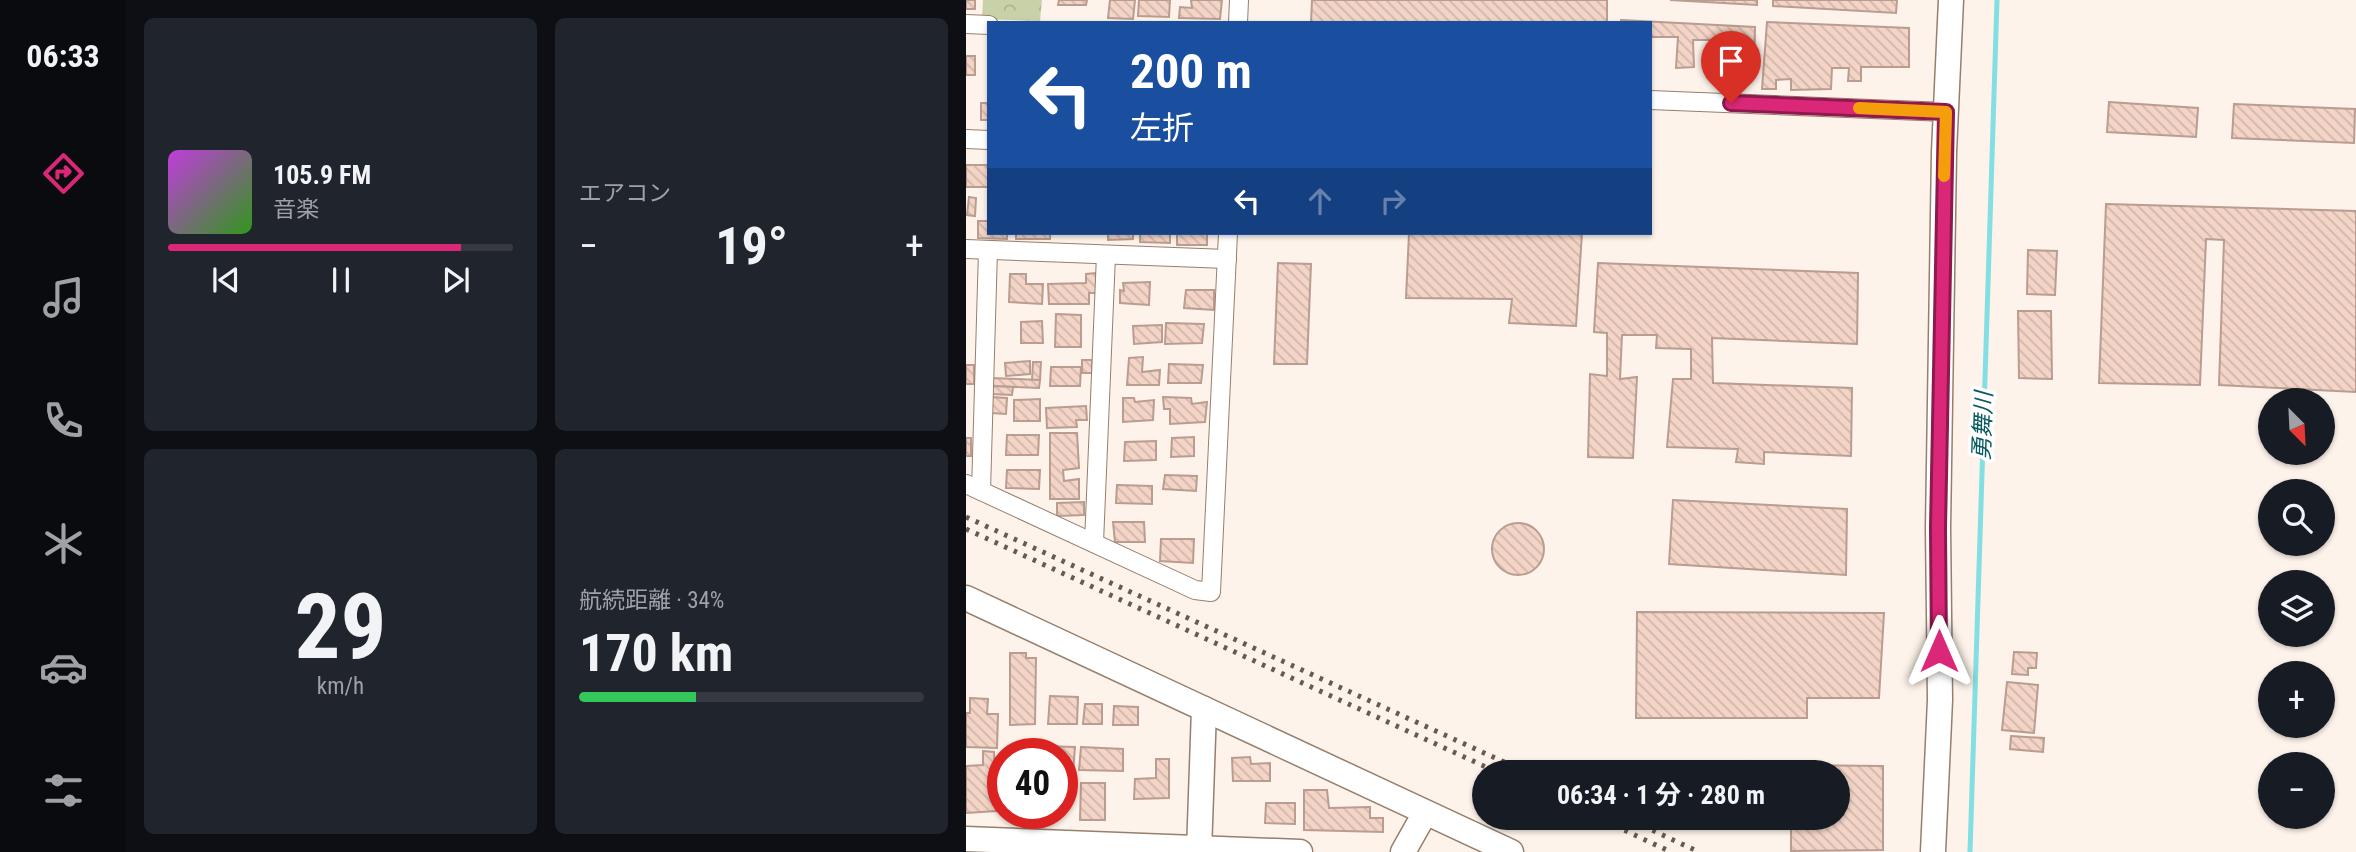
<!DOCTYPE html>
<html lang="ja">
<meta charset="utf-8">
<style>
:root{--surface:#171b24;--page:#20242c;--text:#f1f3f6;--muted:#9ea1a6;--line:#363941;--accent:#db2777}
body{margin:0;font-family:"Roboto Condensed","Noto Sans JP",sans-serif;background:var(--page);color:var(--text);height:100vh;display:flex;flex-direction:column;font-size:26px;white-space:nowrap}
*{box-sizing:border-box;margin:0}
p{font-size:23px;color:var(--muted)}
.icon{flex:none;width:38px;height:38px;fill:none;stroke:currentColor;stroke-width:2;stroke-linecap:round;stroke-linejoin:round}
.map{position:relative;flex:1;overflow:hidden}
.details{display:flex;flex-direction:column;gap:18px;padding:18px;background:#0d0f14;width:840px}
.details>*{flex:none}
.hud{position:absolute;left:21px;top:21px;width:665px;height:214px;border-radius:0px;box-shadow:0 2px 5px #0004;background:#1a4fa0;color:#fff;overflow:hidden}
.needle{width:46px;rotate:156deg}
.tools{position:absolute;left:1292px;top:388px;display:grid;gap:14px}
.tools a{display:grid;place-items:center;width:77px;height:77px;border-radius:50%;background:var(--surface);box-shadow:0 2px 5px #0004;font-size:35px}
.speed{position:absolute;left:21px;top:738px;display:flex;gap:14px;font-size:35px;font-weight:700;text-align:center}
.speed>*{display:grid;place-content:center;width:91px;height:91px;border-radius:50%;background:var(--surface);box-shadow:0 2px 5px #0004;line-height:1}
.speed .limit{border:10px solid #d22;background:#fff;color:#111}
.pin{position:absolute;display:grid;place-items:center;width:60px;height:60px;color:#fff;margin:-72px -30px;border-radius:50% 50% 50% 0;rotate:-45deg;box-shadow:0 0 7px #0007}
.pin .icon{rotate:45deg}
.me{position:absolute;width:77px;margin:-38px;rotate:0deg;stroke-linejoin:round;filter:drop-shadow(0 0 5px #0008)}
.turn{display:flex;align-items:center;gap:24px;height:147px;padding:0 28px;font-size:32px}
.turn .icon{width:91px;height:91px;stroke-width:2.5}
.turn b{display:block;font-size:49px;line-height:60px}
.lanes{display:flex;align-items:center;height:66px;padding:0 28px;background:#0003;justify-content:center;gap:35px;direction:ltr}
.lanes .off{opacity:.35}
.big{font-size:52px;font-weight:700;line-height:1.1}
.details .tile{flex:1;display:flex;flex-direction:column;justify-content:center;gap:10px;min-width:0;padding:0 24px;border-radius:10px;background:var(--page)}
.details .dial{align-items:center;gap:0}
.dial b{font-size:91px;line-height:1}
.song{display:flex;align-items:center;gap:21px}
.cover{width:84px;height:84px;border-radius:10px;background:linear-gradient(135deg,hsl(290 70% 55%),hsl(110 70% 35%))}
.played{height:7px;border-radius:4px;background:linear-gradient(90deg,var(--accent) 85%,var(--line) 85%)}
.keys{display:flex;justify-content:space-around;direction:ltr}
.heat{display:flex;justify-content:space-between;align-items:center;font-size:38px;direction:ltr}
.charge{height:10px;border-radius:5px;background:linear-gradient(90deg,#34c759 34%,var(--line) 0)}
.details .tiles{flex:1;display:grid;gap:18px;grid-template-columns:repeat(2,1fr)}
.trip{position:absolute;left:506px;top:760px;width:378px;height:70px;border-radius:35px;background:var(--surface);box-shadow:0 2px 5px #0004;font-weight:700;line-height:70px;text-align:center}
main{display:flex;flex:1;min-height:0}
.tab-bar{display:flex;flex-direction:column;width:126px;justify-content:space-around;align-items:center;background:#090b0e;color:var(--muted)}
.tab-bar .icon{width:49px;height:49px}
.tab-bar .current{color:var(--accent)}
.tab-bar b{font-size:32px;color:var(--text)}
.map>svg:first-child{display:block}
.forest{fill:url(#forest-crowns)}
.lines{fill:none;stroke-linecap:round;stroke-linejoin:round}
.stream{stroke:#83dfe3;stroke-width:5}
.building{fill:url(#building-back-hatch);stroke:#ba9c90;stroke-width:2}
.street-casing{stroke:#967f6c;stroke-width:20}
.secondary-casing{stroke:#967f6c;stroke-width:27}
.street{stroke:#fff;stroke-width:18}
.secondary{stroke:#fff;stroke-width:24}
.rail{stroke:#655b53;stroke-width:5;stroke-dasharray:3.5 7;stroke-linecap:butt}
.route-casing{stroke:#8e194d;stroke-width:18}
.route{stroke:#db2777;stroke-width:12}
.slow{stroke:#f59e0b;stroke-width:12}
.labels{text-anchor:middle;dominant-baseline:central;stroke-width:7;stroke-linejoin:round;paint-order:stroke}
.water-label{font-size:23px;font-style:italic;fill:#075b5e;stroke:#fff}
</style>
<main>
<nav class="tab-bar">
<b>06:33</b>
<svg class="icon current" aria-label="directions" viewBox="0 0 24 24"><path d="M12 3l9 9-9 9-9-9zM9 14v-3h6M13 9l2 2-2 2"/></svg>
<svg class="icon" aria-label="music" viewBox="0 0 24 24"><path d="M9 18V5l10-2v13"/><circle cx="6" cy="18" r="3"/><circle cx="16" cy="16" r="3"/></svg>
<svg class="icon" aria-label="phone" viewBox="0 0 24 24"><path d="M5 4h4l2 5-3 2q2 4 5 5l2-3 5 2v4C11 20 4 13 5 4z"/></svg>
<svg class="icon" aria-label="climate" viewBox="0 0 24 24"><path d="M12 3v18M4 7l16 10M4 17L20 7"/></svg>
<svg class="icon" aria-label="car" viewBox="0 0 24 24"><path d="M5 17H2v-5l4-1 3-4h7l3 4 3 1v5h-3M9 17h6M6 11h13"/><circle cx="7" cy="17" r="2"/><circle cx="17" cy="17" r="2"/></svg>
<svg class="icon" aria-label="filters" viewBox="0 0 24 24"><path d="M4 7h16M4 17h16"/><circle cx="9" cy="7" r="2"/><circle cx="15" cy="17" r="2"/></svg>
</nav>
<section class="details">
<div class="tiles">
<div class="tile">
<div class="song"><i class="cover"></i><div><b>105.9 FM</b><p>音楽</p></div></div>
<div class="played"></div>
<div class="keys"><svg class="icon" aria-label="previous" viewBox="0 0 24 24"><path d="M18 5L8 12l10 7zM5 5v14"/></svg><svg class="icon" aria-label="pause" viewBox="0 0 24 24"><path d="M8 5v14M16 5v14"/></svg><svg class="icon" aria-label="next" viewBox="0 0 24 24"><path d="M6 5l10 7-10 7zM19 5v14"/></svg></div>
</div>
<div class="tile"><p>エアコン</p>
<div class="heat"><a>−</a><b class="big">19°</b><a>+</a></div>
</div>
<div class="tile dial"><b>29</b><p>km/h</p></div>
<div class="tile"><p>航続距離 · 34%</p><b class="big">170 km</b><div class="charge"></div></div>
</div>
</section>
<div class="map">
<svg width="1390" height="852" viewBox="0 0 1390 852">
<defs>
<pattern id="forest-crowns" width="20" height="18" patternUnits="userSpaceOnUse" patternTransform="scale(1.75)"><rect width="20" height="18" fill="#c9d1a9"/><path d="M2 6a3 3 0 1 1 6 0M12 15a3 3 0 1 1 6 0" fill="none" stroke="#adb491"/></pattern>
<pattern id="building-back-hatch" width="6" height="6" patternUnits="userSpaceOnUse" patternTransform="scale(1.75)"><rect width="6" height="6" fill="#f3d4c6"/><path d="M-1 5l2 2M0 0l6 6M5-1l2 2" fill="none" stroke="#d1b6aa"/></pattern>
</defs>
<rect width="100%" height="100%" fill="#fdf3ea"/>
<polygon class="forest" points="17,0 76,0 74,21 16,19"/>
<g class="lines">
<polyline class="stream" points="1004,852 1031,0"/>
</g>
<g class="building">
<rect x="0" y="0" width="9" height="9"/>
<polygon points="93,0 121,0 120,5 92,5"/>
<polygon points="144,0 169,0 167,19 142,18"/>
<polygon points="173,0 204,0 203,17 172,16"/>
<polygon points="225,0 256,0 254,19 213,18 214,7 226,8"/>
<polygon points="346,0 641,0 641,23 345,23"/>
<polygon points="704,0 791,0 791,5"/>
<polygon points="807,0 931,0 930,13 807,6"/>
<polygon points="655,20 789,27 788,76 749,75 750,45 757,45 757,40 727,40 728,67 710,68 712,37 684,37 684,23 655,23"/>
<polygon points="801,22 943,28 943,67 895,67 895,81 882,81 883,68 866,68 865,89 825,90 825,79 810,80 810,89 796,89"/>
<rect x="0" y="56" width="9" height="19"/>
<polygon points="1143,102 1232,108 1230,137 1141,132"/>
<rect x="15" y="103" width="8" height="17"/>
<polygon points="1268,104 1389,109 1388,143 1266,138"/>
<rect x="0" y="165" width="23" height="22"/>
<polygon points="3,197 10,198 9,216 1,215"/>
<polygon points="1140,204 1390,211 1390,392 1253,385 1258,240 1240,239 1234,385 1133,383"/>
<polygon points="12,221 23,221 23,233 41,233 41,239 12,238"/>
<rect x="50" y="233" width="34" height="6"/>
<polygon points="134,233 167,233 167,239 142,240 142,233"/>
<polygon points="174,233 204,233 204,243 174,242"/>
<rect x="211" y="233" width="30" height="12"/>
<polygon points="443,233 616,233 610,326 543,323 546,299 440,298"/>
<polygon points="1062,250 1091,251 1089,295 1061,294"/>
<polygon points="312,263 345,264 341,364 308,364"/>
<polygon points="632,263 892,273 891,344 746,338 747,383 886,388 885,456 798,452 798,464 770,462 772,449 701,447 707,379 725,379 725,349 690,348 691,335 656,335 654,379 671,377 667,458 622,457 624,374 641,376 641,333 628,332"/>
<polygon points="130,273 130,293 123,293 123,304 83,304 82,284 120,283 120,274"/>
<polygon points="44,274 60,274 60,284 77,284 76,304 43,302"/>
<polygon points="184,282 183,305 154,303 154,290 158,291 157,283"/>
<polygon points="220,290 248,290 248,310 218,308"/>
<polygon points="1052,311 1085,311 1086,379 1053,378"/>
<polygon points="90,314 115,315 115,347 89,347"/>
<polygon points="76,321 77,343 55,343 55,322"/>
<polygon points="200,323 238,324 236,343 199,344"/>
<polygon points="196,325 196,342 168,344 167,326"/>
<polygon points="177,357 176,372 194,370 193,385 161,385 163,358"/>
<rect x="116" y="360" width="10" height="13"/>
<polygon points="64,361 64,374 40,376 39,363"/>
<polygon points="67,362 75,362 74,380 66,380"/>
<polygon points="203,364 237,365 235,383 202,383"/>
<rect x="0" y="365" width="8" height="19"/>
<polygon points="85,367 115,367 114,386 84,386"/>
<polygon points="25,378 74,380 73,388 25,386"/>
<polygon points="25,386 47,387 46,395 25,394"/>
<polygon points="25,397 41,398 40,414 25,413"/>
<polygon points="197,397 225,398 226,404 241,402 239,422 204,424 204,409 198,409"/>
<polygon points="157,398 168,398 169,402 188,400 187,420 157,422"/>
<polygon points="74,399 74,421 48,421 48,400"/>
<polygon points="120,406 121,420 110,420 111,427 81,428 80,408"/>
<polygon points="84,433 111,433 113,468 97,470 98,481 113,479 113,499 84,499"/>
<polygon points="41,435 73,435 72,455 40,455"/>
<polygon points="228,437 228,456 205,457 206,438"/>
<rect x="0" y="438" width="5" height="18"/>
<polygon points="190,441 190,460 158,461 159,442"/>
<polygon points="41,470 74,470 73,489 40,488"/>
<polygon points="199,475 231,476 230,491 197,489"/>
<polygon points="151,485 186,486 186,504 150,503"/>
<polygon points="707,500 881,509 880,575 703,564"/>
<polygon points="118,502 118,515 91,516 91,503"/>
<polygon points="147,522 178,522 179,542 149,542"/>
<circle cx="552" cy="549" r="26"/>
<polygon points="195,539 228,539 227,563 194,561"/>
<polygon points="671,612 918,613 913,698 841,698 841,718 670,718"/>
<polygon points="1048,652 1071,653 1070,668 1062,668 1062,675 1046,674"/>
<polygon points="44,653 60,653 60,658 70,658 69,724 44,725"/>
<polygon points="1041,682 1072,685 1068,733 1036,730"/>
<polygon points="84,696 112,697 111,724 82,724"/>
<polygon points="4,698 22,699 21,714 32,714 31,748 0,747 0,713 4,713"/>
<polygon points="119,704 136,704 136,724 117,724"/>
<polygon points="148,706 172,707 172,725 147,725"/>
<polygon points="1045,736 1078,738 1077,752 1044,749"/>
<polygon points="78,746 109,747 107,773 96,772 96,754 77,754"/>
<polygon points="115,747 157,749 157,771 113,770"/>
<polygon points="17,751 28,752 30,811 0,813 0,766 17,765"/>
<polygon points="284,757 285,764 304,763 304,781 267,781 266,758"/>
<polygon points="190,759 203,759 203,798 168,799 169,779 190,778"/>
<polygon points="781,761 800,772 774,772"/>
<polygon points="825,765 917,766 917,850 825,851 825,817 872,817 872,772 825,772"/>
<polygon points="115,783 139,783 139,820 114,820"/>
<polygon points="338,790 361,790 363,808 404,807 404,818 417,818 417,832 338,830"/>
<polygon points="300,803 329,803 329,824 299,823"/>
</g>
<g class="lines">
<g class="street-casing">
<g id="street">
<polyline points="272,23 273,0"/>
<polyline points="0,24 23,25"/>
<polyline points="684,100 980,112"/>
<polyline points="0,139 23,140"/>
<polyline points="0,249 261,259"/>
<polyline points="0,484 229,590 245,592 262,233"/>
<polyline points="15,491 22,250"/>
<polyline points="128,543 140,255"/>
</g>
</g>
<g class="secondary-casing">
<g id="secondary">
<polyline points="0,598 545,852"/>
<polyline points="0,839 334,852"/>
<polyline points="233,852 238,709"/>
<polyline points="437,852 459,813"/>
<polyline points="967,852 974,700 972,528 978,152 985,0"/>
</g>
</g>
<use href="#street" class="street"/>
<use href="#secondary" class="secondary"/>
<g class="rail">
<polyline points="0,517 560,772"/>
<polyline points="0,529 531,772"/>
<polyline points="630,817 705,852"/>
<polyline points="658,817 733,852"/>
</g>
</g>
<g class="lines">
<g class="route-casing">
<polyline id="route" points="765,103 980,112 972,528 973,651"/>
</g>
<use href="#route" class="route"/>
<polyline class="slow" points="893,108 980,112 978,176"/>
</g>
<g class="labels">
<g class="water-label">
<text transform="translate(1017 426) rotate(-88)">勇舞川</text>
</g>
</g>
</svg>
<div class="tools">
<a><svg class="needle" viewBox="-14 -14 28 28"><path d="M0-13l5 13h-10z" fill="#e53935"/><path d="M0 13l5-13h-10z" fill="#9ea1a6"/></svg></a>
<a><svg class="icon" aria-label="search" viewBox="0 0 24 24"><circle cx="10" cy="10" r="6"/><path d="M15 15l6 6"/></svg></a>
<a><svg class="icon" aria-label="layers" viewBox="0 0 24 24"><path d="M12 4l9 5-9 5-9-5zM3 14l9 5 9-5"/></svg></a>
<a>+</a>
<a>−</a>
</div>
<div class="speed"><div class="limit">40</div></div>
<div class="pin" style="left:765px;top:103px;background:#d93025"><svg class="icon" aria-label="arrive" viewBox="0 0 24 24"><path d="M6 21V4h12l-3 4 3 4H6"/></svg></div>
<svg class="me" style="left:973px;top:651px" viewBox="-20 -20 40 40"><path d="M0-17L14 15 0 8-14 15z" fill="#db2777" stroke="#fff" stroke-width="4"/></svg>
<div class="trip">06:34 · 1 分 · 280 m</div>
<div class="hud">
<div class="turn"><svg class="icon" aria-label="left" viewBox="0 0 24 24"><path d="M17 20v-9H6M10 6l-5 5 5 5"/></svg><div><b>200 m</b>左折</div></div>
<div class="lanes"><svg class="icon" aria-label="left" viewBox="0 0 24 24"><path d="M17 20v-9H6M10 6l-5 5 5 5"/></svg><svg class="icon off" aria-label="ahead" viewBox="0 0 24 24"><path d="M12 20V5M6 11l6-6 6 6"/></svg><svg class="icon off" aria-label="right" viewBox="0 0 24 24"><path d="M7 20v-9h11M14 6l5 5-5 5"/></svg></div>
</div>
</div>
</main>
